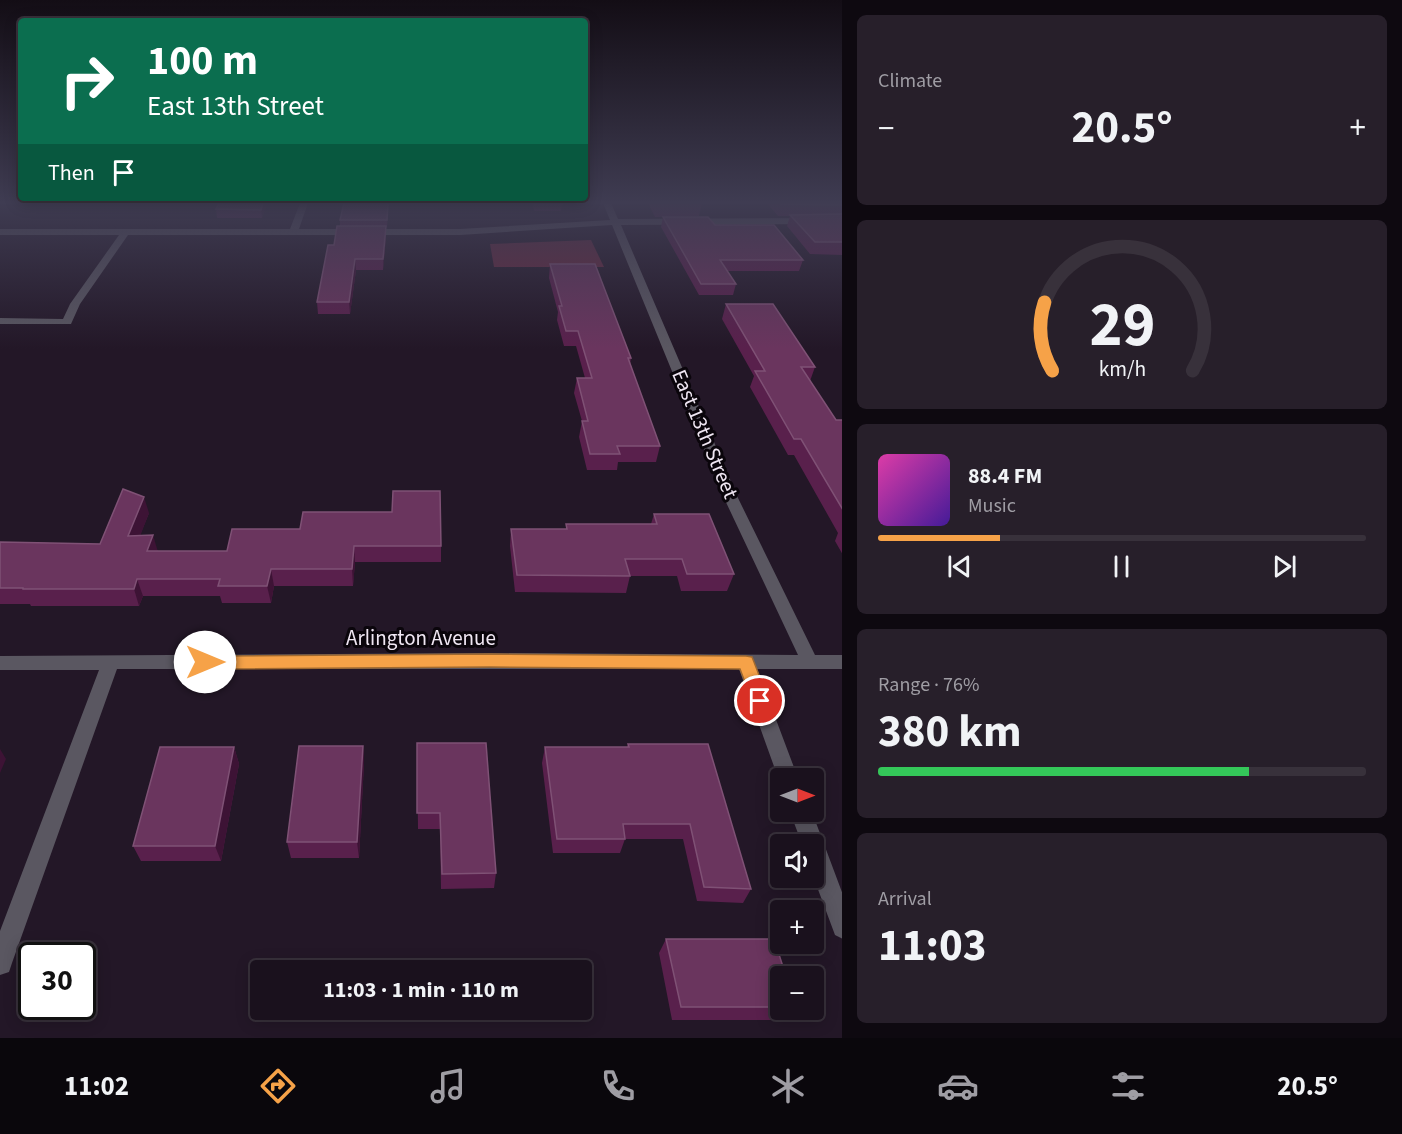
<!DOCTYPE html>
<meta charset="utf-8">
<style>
:root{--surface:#1a111d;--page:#271f2a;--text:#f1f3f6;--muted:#9f9da4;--line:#38313b;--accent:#f6a248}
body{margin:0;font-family:"Source Sans 3",sans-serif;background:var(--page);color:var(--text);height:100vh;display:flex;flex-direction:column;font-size:22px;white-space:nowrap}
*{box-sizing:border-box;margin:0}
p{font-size:20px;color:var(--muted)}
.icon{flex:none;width:33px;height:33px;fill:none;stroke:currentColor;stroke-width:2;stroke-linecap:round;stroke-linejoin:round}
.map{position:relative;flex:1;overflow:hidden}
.drawer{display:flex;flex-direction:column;gap:15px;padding:15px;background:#0e0910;width:560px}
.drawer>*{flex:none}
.hud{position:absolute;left:18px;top:18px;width:570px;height:183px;border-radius:6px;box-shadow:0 3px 15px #0003,0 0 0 2px var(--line);background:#0b6e4f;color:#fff;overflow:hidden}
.needle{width:39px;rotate:90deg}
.controls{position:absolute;left:770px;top:768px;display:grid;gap:12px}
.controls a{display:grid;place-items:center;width:54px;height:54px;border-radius:6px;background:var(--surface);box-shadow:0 3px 15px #0003,0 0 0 2px var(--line);font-size:30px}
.speed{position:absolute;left:18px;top:942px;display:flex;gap:12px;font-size:30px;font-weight:700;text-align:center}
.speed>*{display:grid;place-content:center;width:78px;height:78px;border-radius:50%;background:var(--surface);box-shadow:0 3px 15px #0003,0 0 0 2px var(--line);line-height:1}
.speed .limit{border:3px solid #111;border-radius:9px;background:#fff;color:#111}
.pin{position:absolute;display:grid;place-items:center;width:51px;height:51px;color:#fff;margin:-26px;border:3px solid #fff;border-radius:50%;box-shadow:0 2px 6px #0007}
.me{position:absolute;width:66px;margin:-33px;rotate:90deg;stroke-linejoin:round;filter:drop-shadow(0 0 4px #0008)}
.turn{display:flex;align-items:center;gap:21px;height:126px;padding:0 30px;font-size:27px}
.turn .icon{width:78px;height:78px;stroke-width:2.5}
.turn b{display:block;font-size:42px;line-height:51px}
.then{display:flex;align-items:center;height:57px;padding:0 30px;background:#0003;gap:12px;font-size:22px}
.big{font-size:45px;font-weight:700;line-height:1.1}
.drawer .tile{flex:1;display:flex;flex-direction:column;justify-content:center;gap:9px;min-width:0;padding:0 21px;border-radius:9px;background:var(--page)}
.drawer .dial{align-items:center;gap:0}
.dial svg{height:156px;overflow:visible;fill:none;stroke:var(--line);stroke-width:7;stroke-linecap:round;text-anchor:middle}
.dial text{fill:var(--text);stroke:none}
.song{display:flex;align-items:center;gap:18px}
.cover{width:72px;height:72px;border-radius:9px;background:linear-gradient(135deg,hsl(320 70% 55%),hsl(260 70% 35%))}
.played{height:6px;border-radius:3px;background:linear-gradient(90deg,var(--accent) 25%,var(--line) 25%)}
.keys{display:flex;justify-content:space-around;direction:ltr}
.heat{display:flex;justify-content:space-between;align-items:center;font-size:33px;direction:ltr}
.charge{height:9px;border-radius:4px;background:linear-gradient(90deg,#34c759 76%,var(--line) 0)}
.trip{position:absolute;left:250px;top:960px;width:342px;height:60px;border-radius:6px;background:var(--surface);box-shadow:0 3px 15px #0003,0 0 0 2px var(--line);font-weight:700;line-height:60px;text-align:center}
.dock{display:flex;height:96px;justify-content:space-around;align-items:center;background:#0a070c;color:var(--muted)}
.dock .icon{width:42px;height:42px}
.dock .current{color:var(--accent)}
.dock b{font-size:27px;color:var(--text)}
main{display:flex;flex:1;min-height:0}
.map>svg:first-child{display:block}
.green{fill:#69283f}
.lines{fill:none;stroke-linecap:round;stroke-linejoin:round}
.minor{fill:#5a5761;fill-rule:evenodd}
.wall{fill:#59204c}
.shaded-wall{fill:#3d1335}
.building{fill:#6a355e;stroke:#7f5175;stroke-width:1.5}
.route{fill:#f6a248;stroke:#a0692f;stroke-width:1.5}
.labels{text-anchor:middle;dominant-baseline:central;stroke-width:6;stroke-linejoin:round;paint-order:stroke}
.street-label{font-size:21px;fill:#f0e7f3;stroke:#0a050b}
</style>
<main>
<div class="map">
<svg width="843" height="1038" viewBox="0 0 843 1038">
<rect width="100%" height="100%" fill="#231727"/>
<polygon class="green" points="591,240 604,267 494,267 490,244"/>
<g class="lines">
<g class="minor">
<polygon points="300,203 308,203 299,229 460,229 610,220 603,203 611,203 618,219 843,218 843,224 621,225 738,498 815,655 843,655 843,669 757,669 798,778 780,778 780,783 739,669 117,669 12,963 9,972 0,975 0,931 99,670 0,670 0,656 490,653 798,655 724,498 612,225 460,235 128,235 80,304 71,324 0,324 0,318 63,319 70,304 119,235 0,235 0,229 290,229"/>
<polygon points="790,812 812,812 843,895 843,939 835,935 813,876 813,844 802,844"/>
</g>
</g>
<g class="wall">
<polygon points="267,203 262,218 217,218 216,209"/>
<polygon points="389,203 387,227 386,227 386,237 383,270 356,270 350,314 318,314 317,302 340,226 340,220"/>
<polygon points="532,203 562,203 561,211 534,211"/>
<polygon points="648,203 702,203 699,216 655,217"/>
<polygon points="767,203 843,203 843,255 810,254 787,226 790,216 778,216"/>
<polygon points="663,217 715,225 803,260 799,271 727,271 736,284 733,295 699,295 661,227"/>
<polygon points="550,264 631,358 630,364 660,446 656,462 618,462 617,470 587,470 579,437 582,421 574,393 577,378 585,378 576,346 564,346 557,320 558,312 549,278"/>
<polygon points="726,304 815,367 810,381 836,420 843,420 843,555 835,541 838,533 794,455 788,455 750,387 754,376 722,319"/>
<polygon points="149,513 140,535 158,551 227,551 232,529 441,546 441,562 355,562 353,586 274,586 271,603 222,603 220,596 143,596 139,606 31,606 30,604 0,604 0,542 100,544"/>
<polygon points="654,514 734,574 727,591 681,591 677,576 630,576 626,593 515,592 510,546 511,529 566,529 566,524 651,524"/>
<polygon points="417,743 496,873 494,888 441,889 440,829 418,829"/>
<polygon points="628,744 751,889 743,903 697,901 683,839 625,839 620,853 553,853 542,763 545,747 627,747"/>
<polygon points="363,746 364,763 359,858 291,858 287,842"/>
<polygon points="234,747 239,764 221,861 141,861 133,846"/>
<polygon points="666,939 780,976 780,1010 793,1010 784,1020 672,1020 659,953"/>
</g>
<g class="shaded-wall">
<polygon points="263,203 267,203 262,218 261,210"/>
<polygon points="386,226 386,237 383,270 383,259"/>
<polygon points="355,259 356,270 350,314 349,302"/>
<polygon points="144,497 149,513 134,552 128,536"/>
<polygon points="153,535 158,552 147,551"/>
<polygon points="354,546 355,562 353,586 352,569"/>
<polygon points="271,569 274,586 271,603 267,586"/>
<polygon points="137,579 143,596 139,606 134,589"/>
<polygon points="363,746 364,763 359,858 357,842"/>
<polygon points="234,747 239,764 221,861 215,846"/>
<polygon points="0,749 6,759 0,773"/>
</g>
<g class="building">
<polygon points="219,203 263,203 261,210 216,209"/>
<polygon points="344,203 388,203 387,220 340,220"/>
<polygon points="534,203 562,203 562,204 535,204"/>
<polygon points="780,203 843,203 843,205 781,204"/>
<polygon points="843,214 843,242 815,242 790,215"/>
<polygon points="663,217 708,217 715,225 774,225 803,260 720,260 736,284 701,284"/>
<polygon points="337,226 386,226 383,259 355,259 349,302 317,302 328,245 334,245"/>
<polygon points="550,264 595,264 631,358 628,358 660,446 617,446 620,454 590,454 582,421 588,421 577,378 592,378 578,331 566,331 559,306 562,306"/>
<polygon points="726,304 773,304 815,367 801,367 836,420 843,420 843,510 801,439 794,439 755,371 765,371"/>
<polygon points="123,489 144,497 128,536 153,535 147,551 227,551 232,529 300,529 303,512 392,512 393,491 440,491 441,546 354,546 352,569 271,569 267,586 218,586 220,579 137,579 134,589 23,589 23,588 0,588 0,542 100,544"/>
<polygon points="654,514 709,514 734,574 687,574 682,559 625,559 630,576 517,575 511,529 567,529 566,524 657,524"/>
<polygon points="417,743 486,743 496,873 442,874 440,813 417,813"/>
<polygon points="628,744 708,744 751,889 704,887 690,824 623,824 625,839 557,839 545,747 629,747"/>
<polygon points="299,746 363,746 357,842 287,842"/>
<polygon points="160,747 234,747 215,846 133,846"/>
<polygon points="666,939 774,939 786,976 780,976 780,1007 681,1007"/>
</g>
<linearGradient id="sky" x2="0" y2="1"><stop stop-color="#130d15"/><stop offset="0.58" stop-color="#3f3c52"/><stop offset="1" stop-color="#3f3c52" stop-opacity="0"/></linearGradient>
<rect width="843" height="349" fill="url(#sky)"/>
<polygon class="route" points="490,654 746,656 752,657 754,662 769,701 766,706 760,708 754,706 740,669 490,667 205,669 199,667 197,662 199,657 205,656"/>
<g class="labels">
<g class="street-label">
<text transform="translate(705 434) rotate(67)">East 13th Street</text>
<text x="421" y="638">Arlington Avenue</text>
</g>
</g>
</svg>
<div class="controls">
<a><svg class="needle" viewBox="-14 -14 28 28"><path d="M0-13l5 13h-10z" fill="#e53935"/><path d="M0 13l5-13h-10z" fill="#9f9da4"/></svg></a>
<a><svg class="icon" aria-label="sound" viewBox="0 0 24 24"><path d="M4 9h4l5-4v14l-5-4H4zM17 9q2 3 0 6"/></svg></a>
<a>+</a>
<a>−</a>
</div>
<div class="speed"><div class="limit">30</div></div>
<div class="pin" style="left:760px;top:701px;background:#d93025"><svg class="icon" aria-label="arrive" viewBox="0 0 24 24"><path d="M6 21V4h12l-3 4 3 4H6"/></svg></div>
<svg class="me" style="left:205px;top:662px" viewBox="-20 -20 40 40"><circle r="19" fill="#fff"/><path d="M0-13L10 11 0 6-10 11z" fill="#f6a248"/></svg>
<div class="trip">11:03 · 1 min · 110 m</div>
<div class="hud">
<div class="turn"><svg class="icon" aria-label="right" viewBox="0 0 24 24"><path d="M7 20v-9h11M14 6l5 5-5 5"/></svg><div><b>100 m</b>East 13th Street</div></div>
<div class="then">Then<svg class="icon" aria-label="arrive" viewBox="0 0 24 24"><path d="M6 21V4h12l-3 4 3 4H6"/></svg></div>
</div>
</div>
<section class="drawer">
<div class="tile"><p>Climate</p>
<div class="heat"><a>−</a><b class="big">20.5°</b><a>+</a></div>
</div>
<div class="tile dial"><svg viewBox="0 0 100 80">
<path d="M14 69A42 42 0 1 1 86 69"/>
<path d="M14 69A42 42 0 0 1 10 34" stroke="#f6a248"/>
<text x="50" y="56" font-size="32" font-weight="700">29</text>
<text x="50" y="72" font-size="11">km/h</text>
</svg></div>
<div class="tile">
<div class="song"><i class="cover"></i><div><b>88.4 FM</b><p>Music</p></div></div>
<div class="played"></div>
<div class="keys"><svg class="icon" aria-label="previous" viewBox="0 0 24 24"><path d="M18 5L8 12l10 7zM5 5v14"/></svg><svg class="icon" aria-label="pause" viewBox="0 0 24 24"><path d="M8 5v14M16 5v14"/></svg><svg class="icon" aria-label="next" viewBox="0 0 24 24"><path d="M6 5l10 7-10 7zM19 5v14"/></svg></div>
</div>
<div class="tile"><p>Range · 76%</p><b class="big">380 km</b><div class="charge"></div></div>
<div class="tile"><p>Arrival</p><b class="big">11:03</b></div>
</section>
</main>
<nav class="dock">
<b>11:02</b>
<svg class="icon current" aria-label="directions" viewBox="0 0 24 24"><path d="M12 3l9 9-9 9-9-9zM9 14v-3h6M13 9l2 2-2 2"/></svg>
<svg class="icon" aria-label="music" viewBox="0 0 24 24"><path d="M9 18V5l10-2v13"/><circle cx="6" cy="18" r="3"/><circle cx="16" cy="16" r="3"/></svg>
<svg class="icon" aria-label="phone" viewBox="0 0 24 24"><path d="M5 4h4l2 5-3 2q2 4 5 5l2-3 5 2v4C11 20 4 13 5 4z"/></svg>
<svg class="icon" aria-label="climate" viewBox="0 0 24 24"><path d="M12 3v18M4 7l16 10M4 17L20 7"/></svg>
<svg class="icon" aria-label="car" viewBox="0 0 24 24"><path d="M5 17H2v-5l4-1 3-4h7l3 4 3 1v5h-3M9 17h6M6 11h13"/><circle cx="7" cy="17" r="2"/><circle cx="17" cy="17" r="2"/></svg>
<svg class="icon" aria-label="filters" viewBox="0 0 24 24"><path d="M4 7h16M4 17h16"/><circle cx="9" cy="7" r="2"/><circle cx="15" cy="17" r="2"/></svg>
<b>20.5°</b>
</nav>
